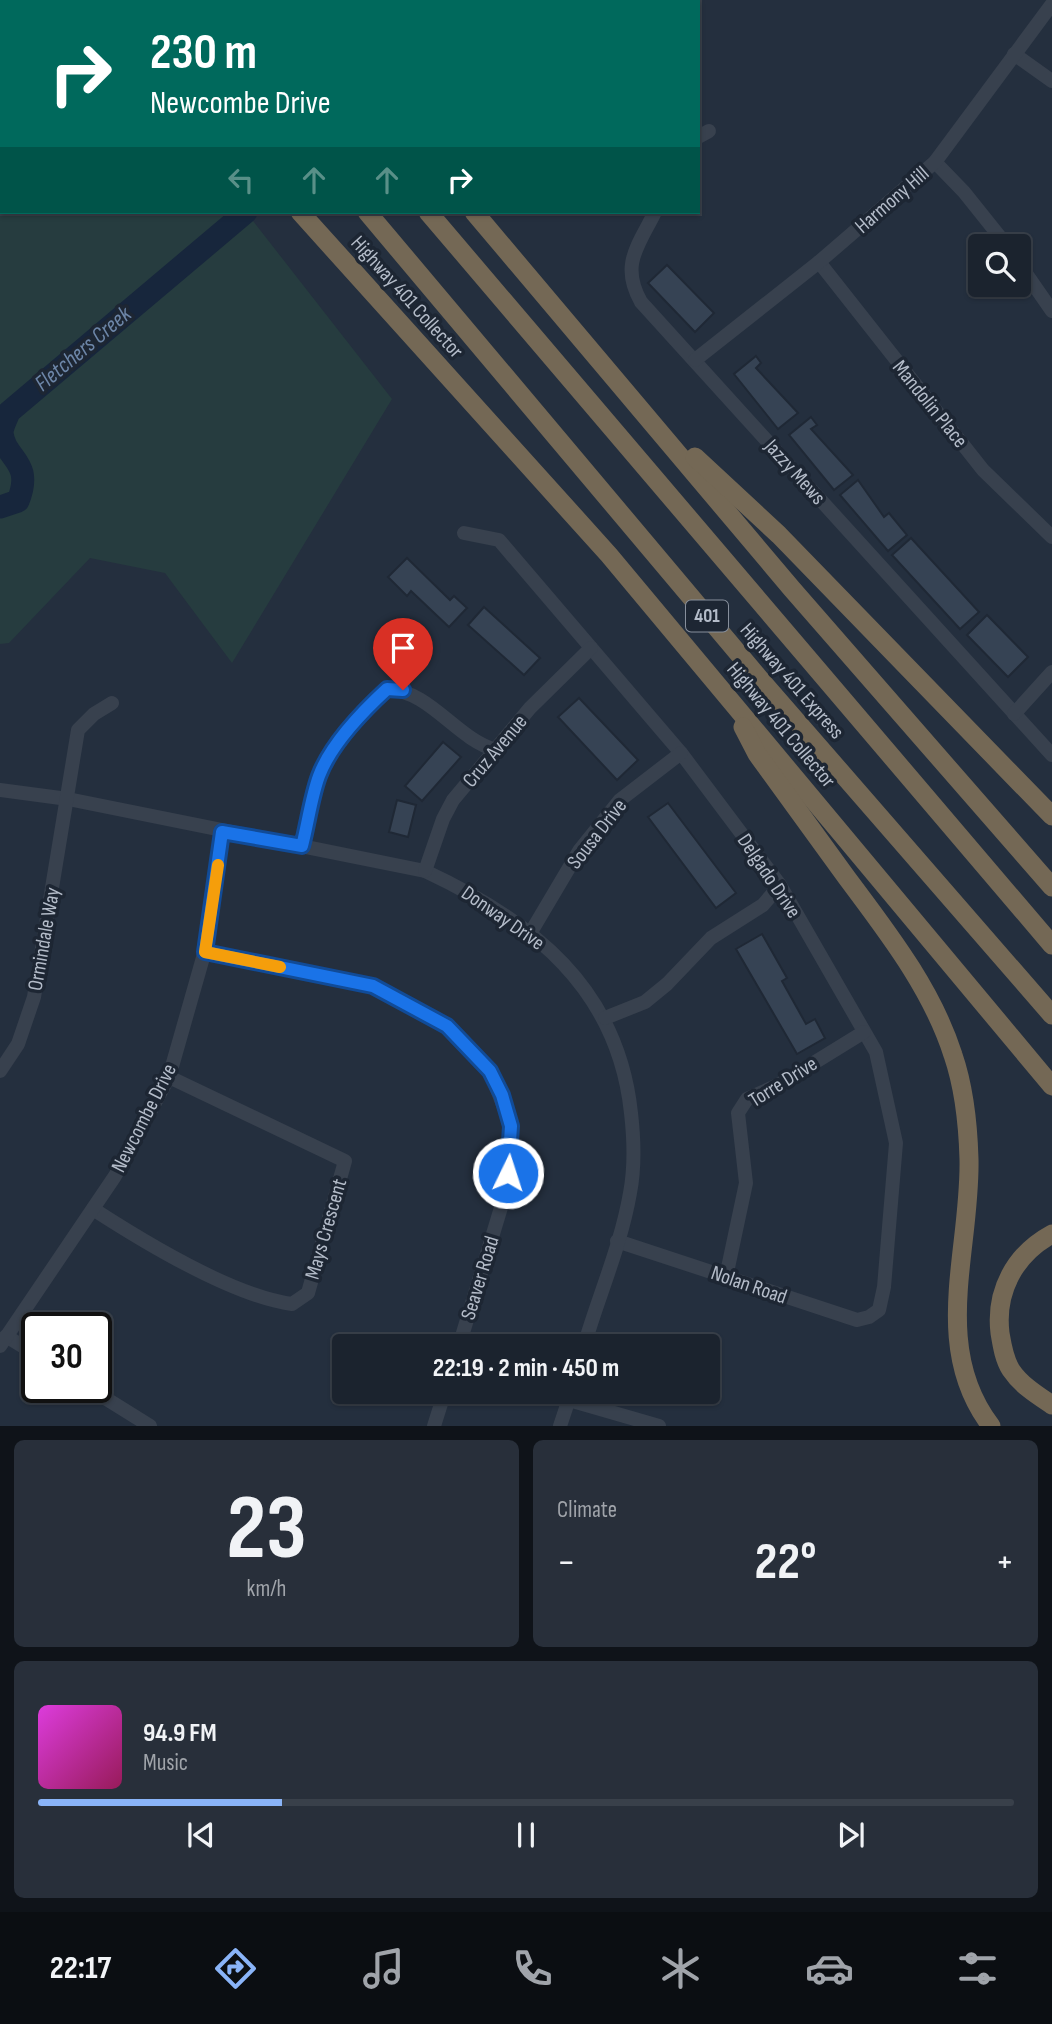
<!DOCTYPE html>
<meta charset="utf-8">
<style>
:root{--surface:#1b232e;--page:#282f3a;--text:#f1f3f6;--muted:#a0a4aa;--line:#39404a;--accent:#8ab4f8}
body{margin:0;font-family:"Sofia Sans Condensed",sans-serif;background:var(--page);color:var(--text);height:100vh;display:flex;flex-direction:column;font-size:26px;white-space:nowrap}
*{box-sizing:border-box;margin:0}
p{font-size:23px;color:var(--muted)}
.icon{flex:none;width:38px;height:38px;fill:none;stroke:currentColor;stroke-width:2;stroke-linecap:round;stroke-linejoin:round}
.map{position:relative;height:1426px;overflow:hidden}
.panel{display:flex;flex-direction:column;gap:14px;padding:14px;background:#0f1319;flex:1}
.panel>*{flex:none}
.hud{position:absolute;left:0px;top:0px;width:700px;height:214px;box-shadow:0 2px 5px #0004,0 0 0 2px var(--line);background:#00695c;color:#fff;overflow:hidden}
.tools{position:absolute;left:968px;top:234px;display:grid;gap:14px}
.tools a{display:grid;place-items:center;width:63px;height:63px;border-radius:7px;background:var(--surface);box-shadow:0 2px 5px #0004,0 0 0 2px var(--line);font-size:35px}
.speed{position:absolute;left:21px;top:1312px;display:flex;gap:14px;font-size:35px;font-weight:700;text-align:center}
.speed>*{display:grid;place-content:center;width:91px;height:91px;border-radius:50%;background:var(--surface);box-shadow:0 2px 5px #0004,0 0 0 2px var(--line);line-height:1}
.speed .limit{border:4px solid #111;border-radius:10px;background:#fff;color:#111}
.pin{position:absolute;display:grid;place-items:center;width:60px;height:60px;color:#fff;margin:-72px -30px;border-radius:50% 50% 50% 0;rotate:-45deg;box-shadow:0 0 7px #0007}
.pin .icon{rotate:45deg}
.me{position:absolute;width:77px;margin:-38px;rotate:4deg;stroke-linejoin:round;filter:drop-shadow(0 0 5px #0008)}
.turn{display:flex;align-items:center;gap:24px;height:147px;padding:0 35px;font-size:32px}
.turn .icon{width:91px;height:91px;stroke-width:2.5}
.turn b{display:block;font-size:49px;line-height:60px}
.lanes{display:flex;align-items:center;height:66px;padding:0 35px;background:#0003;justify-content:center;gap:35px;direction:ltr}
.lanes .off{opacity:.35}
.big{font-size:52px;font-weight:700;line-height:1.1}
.panel .tile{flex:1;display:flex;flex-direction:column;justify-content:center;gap:10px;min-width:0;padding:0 24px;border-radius:10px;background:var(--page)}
.panel .dial{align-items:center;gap:0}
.dial b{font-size:91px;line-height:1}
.song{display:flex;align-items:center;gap:21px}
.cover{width:84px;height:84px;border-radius:10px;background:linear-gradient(135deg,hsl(300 70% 55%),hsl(330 70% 35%))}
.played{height:7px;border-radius:4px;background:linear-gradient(90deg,var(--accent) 25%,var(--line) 25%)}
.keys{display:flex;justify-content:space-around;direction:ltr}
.heat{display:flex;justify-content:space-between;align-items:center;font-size:38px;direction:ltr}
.panel .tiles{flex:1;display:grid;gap:14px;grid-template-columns:1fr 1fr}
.tile:last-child{grid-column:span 2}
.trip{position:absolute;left:332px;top:1334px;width:388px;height:70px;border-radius:7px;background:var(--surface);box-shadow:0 2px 5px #0004,0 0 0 2px var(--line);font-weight:700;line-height:70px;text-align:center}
.tab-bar{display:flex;height:112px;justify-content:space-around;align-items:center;background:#0b0e12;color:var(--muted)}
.tab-bar .icon{width:49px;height:49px}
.tab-bar .on{color:var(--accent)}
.tab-bar b{font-size:32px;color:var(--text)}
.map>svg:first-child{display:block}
.green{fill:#263c3f}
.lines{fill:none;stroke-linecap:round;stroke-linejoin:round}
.river{stroke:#17263c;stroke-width:23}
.building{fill:#364354;stroke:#1f2835;stroke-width:2}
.minor{stroke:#38414e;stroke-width:14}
.highway{stroke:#746855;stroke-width:19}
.route-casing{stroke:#114b97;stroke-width:18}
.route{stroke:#1a73e8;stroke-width:12}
.slow{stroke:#f59e0b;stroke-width:12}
.labels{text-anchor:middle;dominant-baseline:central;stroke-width:7;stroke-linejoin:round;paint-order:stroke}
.shield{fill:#1d2633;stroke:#878f9c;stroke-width:2}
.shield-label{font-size:19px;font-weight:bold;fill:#b4bcc9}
.street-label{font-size:21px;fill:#b4bcc9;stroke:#1d2633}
.water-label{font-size:23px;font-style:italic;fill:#6d86a8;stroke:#1d2633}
</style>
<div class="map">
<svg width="1052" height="1426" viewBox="0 0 1052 1426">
<rect width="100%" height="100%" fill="#242f3e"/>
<g class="green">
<polygon points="0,0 81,2 2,2 2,212 246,212 392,399 232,663 165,573 90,558 9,643 0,644"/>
<polygon points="330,0 630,0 331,2"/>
</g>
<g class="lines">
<g class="river">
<polyline points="489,2 490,0"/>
<path d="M0,507L18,501C34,461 5,460 2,433C2,426 7,418 9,412L246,212"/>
</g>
</g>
<g class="building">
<polygon points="667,265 714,313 695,332 648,283"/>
<polygon points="756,356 761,363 756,368 798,413 778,429 734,374"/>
<polygon points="811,417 817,425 811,429 853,475 834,490 789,435"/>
<polygon points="858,480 884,517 889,513 907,535 888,551 840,495"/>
<polygon points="911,538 979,612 960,629 892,555"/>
<polygon points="407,558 450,600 454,596 467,608 449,627 411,591 407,596 388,577"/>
<polygon points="484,607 540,658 524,675 468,625"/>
<polygon points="987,615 1028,657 1008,677 967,635"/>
<polygon points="579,698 638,760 617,780 558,717"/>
<polygon points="443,742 461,757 422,801 405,786"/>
<polygon points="397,800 416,805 408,837 389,832"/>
<polygon points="668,803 736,893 716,908 648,817"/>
<polygon points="762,934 787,978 782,981 806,1024 815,1019 825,1038 797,1054 736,949"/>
</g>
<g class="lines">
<g class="minor">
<polyline points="1014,54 1052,81"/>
<polyline points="698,137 709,131"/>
<polyline points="935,162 964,192 1008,247"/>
<path d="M655,212C638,246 620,265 641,302L1052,755"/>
<polyline points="819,262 983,470 1052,537"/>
<polyline points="1018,262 1052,311"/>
<polyline points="695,360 819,262 935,162 1052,4"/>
<polyline points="464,533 499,540 681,753 780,885 876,1052 896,1143 884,1287 879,1310 869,1317 857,1320 617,1241"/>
<polyline points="1014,714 1052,672"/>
<path d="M0,790L68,799L425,871C532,921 618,988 631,1113C634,1139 635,1167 630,1193C621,1245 599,1295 584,1346"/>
<path d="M302,846C308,824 311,798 319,776C331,744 362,712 387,689C431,691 456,739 496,750"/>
<polyline points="425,871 443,819 453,800 530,708 591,648"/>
<polyline points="531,932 579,851 620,800 681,753"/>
<polyline points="205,952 373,986 447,1026 490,1071 511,1126 506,1191 459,1346"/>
<polyline points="605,1018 645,1002 667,984 711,938 763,905 780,885"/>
<polyline points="0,1071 18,1044 34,997 78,730 94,714 112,703"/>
<path d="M93,1209C144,1242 233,1296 292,1304L308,1293L345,1161L169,1077"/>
<polyline points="726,1277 746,1183 738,1113 747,1099 778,1085 864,1032"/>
<polyline points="6,1336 37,1355"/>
<polyline points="0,1346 115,1176 169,1077 208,940 222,832"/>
<polyline points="89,1388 150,1426"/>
<polyline points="569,1400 659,1426"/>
<polyline points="434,1426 445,1391"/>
<polyline points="560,1426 571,1393"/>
</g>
<g class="highway">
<polyline points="113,0 114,2"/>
<polyline points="188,0 190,2"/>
<polyline points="246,0 248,2"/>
<polyline points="293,0 295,2"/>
<polyline points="300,212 609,555 1052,1086"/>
<polyline points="367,212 759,678 1052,1015"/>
<polyline points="428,212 1052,945"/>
<polyline points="474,212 792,589 1052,887"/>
<polyline points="695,457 779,535 1052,816"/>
<path d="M743,727L757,754C787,796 817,837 847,878C888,933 932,989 953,1055C964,1087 968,1124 969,1159C971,1250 930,1346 991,1426"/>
<path d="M1052,1234C1015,1254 995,1291 1000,1333C1002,1345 1004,1359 1011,1370C1021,1385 1037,1395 1052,1405"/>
</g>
</g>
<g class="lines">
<g class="route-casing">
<path id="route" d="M403,690L387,689C362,712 331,744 319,776C311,798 308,823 302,846L222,832L205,952L373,986L447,1026L490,1071L502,1095L511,1126L508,1173"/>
</g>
<use href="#route" class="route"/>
<polyline class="slow" points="218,865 205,952 280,967"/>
</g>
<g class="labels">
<rect class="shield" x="686" y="600.5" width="42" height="31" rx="5"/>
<g class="shield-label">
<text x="707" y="616">401</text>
</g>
<g class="street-label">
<text transform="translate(892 200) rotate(-41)">Harmony Hill</text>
<text transform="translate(407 297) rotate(48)">Highway 401 Collector</text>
<text transform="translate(930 404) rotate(51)">Mandolin Place</text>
<text transform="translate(795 472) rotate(48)">Jazzy Mews</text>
<text transform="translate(792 681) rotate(49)">Highway 401 Express</text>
<text transform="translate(781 725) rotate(50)">Highway 401 Collector</text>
<text transform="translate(495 751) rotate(-50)">Cruz Avenue</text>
<text transform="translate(597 834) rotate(-52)">Sousa Drive</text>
<text transform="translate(769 876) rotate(56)">Delgado Drive</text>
<text transform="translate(503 918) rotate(35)">Donway Drive</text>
<text transform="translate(44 939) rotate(-80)">Ormindale Way</text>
<text transform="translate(783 1082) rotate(-32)">Torre Drive</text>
<text transform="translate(144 1118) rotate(-63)">Newcombe Drive</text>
<text transform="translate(326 1229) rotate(-74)">Mays Crescent</text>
<text transform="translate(480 1278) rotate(-73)">Seaver Road</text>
<text transform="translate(749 1285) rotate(19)">Nolan Road</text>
</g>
<g class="water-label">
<text transform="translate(83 349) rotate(-40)">Fletchers Creek</text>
</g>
</g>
</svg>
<div class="tools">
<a><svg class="icon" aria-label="search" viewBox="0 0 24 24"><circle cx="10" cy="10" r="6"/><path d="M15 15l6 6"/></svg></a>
</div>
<div class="speed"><div class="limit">30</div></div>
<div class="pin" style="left:403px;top:690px;background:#d93025"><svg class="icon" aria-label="arrive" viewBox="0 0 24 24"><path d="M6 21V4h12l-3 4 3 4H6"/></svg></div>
<svg class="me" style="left:508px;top:1173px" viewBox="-20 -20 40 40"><circle r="17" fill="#1a73e8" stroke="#fff" stroke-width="3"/><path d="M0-11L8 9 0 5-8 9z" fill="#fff"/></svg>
<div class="trip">22:19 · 2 min · 450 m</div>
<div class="hud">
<div class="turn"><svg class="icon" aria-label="right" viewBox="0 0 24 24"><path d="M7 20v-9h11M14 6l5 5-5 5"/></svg><div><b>230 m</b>Newcombe Drive</div></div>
<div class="lanes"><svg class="icon off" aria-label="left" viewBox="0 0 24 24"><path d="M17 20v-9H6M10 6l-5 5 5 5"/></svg><svg class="icon off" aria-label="ahead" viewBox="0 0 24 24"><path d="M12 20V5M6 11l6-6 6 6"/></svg><svg class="icon off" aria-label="ahead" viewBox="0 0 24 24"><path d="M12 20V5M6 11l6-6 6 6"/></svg><svg class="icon" aria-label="right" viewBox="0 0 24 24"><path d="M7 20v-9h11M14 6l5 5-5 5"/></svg></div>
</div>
</div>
<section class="panel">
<div class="tiles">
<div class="tile dial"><b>23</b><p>km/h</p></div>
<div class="tile"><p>Climate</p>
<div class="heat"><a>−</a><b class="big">22°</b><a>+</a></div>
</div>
<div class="tile">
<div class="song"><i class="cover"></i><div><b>94.9 FM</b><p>Music</p></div></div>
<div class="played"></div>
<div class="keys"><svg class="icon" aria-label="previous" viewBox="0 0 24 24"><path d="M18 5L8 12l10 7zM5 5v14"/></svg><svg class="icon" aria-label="pause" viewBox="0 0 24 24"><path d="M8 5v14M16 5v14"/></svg><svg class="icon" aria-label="next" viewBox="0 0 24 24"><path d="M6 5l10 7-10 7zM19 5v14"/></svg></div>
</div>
</div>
</section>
<nav class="tab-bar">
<b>22:17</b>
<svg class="icon on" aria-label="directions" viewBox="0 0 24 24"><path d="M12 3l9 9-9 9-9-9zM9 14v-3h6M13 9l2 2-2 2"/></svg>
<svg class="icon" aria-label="music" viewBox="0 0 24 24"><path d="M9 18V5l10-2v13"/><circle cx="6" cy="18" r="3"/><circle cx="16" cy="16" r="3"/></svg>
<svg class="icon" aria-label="phone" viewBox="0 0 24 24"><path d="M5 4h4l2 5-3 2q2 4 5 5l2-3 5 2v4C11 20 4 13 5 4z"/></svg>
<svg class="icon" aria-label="climate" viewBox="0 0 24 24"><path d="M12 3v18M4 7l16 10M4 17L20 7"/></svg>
<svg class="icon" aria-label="car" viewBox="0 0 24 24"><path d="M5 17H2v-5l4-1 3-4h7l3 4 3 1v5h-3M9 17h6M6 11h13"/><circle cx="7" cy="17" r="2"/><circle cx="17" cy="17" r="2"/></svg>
<svg class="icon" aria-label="filters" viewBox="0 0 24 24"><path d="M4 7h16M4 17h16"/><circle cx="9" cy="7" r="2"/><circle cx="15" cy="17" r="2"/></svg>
</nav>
